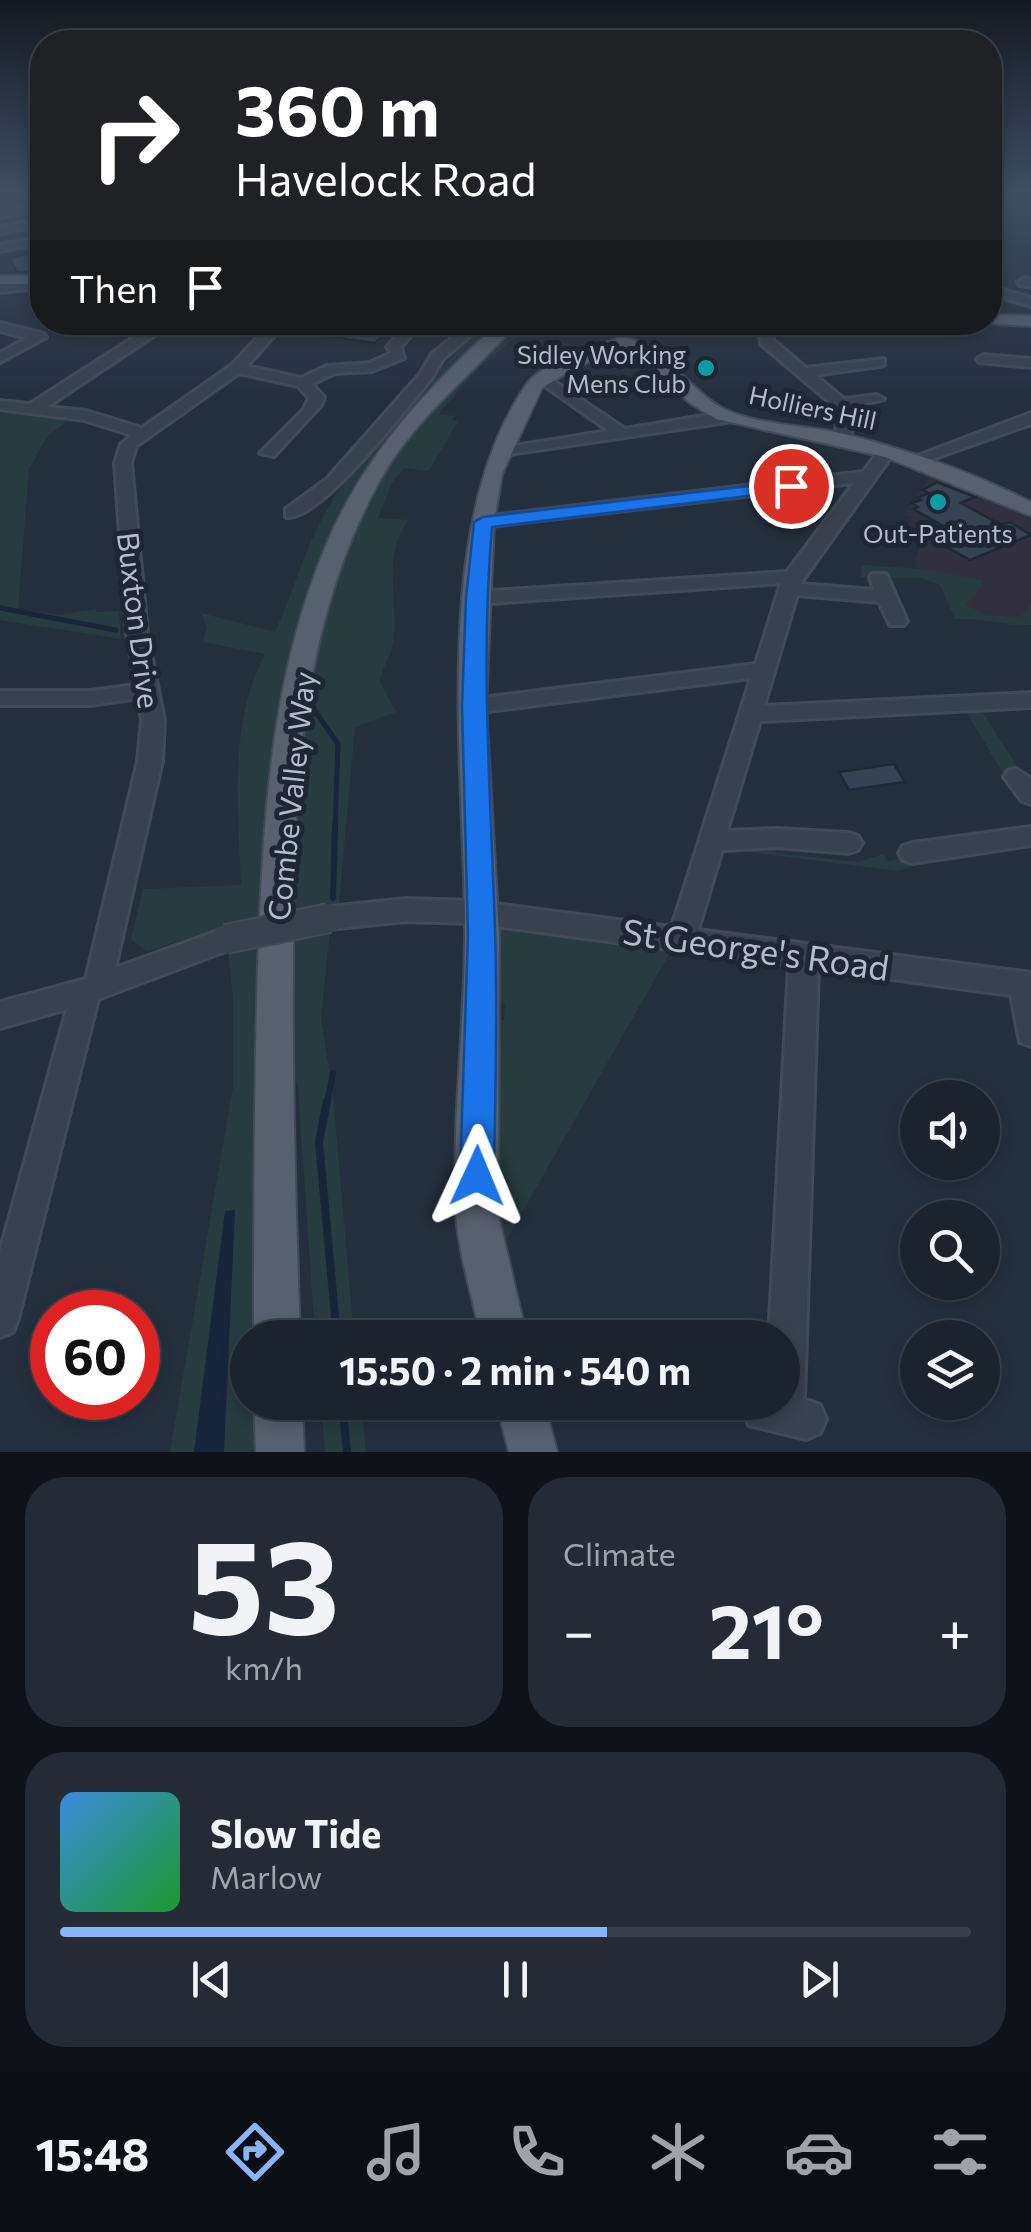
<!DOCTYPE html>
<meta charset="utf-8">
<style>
:root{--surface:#1b232e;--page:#242b36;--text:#f1f3f6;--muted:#a0a4aa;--line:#39404a;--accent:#8ab4f8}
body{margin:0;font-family:Commissioner,sans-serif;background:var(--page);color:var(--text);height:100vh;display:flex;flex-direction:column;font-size:38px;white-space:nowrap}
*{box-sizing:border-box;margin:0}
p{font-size:32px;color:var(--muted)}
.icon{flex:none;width:55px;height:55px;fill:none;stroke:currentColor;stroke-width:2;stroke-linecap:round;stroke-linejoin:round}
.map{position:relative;height:1452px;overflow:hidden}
.details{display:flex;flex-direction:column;gap:25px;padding:25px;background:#0f1319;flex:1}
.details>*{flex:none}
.hud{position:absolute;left:30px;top:30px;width:972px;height:305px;border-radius:40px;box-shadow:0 5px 15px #0003,0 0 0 2px var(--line);background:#202124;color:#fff;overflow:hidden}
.controls{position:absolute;left:900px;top:1080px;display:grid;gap:20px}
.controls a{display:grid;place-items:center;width:100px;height:100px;border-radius:50%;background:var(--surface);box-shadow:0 5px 15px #0003,0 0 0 2px var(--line);font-size:50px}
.speed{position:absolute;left:30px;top:1290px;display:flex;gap:20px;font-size:50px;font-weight:700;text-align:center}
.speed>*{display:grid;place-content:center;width:130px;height:130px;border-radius:50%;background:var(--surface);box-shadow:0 5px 15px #0003,0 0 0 2px var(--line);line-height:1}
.speed .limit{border:15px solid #d22;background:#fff;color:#111}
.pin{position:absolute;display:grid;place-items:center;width:85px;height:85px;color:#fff;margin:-42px;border:5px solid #fff;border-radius:50%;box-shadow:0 2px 10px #0007}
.me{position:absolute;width:110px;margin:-55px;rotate:1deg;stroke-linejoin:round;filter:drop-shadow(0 0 8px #0008)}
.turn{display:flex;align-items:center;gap:35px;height:210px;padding:0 40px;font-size:45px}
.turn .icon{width:130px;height:130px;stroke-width:2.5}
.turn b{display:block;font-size:70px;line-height:85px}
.then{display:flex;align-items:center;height:95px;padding:0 40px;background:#0003;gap:20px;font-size:38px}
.big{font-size:75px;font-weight:700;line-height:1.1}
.details .widget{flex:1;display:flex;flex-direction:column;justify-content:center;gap:15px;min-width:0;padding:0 35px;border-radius:40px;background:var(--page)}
.details .dial{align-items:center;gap:0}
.dial b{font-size:130px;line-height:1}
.song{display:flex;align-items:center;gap:30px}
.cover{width:120px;height:120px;border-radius:15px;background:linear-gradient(135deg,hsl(210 70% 55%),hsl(130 70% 35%))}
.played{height:10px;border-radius:5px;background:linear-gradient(90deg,var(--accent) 60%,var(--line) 60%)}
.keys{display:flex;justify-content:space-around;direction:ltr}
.heat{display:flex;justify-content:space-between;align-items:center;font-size:55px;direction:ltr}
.details .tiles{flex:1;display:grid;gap:25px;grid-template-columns:1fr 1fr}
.widget:last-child{grid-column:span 2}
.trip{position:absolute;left:230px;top:1320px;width:570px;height:100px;border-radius:50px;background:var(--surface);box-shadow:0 5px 15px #0003,0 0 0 2px var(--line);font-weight:700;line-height:100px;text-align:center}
.tabs{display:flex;height:160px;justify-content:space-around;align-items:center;background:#0b0e12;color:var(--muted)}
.tabs .icon{width:70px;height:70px}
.tabs .on{color:var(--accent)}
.tabs b{font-size:45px;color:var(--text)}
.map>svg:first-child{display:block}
.medical{fill:#32303f}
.green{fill:#263c3f}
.water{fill:#17263c}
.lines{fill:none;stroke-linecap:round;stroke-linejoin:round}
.stream-far3{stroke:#17263c;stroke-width:4}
.stream-far2{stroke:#17263c;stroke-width:5}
.stream-far1{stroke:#17263c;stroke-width:6}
.stream{stroke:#17263c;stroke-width:8}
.building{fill:#364354;stroke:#1f2835;stroke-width:2.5}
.minor-casing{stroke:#414a57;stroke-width:6}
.major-casing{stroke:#414a57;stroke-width:4}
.minor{fill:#38414e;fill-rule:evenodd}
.major{fill:#56606e;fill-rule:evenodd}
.minor-bridge-casing{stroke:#414a57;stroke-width:32;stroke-linecap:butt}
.minor-bridge{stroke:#38414e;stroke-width:28}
.route{fill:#1a73e8;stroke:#114b97;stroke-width:2.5}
.culture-dot{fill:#0f9aa8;stroke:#1d2633;stroke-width:4}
.labels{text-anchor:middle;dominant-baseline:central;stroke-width:10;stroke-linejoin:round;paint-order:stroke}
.far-poi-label{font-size:25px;fill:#b4bcc9;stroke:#1d2633;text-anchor:end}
.far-street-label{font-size:25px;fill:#b4bcc9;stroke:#1d2633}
.street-label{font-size:30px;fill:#b4bcc9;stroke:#1d2633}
.near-street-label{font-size:35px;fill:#b4bcc9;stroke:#1d2633}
</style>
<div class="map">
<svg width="1031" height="1452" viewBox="0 0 1031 1452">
<rect width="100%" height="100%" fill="#242f3e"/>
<polygon class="medical" points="935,471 1031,520 1031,625 1006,625 986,618 955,619 936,574 913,567 925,532 908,525 913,517 904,514"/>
<g class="green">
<path d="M485,323H504L459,361L324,555L264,915L147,951L131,939L143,889L241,885C238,807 228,725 265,654L203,642L207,627L201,613L275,632C293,593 305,548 326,511C367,440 430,382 485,323Z"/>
<path d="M520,323H534L481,366L441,410L439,414L454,416L452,420L458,421L429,471L404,468L393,481L378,518L409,520C380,555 400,601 393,644C391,657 381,668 380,682L396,712L355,727L339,903L289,911C298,740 307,556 420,417C448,382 486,352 520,323Z"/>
<polygon points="0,408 69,419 47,437 29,469 18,609 58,615 96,609 96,612 119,611 121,639 0,620"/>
<path d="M862,565L921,569L983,580L982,586L966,605L987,615L1020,617L1031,605V625C1004,625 982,618 955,619L940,585L921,578L861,577Z"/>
<polygon points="981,709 1020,771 1003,773 965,710"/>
<polygon points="775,843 776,853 859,862 883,854 888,861 914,856 919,863 899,871 733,850 735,846"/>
<polygon points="502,929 671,951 503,1246 495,1209 497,1020 504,1020 505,1004 497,1003 498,932"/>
<polygon points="330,931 321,1018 333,1095 354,1337 315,1337 298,1087 294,1073 287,939"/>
<polygon points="264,942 253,1337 248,1338 248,1402 252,1403 254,1452 170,1452 233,1087 233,998 228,952"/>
<polygon points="321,1403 361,1403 366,1452 325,1452"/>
</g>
<polygon class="water" points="235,1210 224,1452 194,1452 225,1211"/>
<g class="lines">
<polyline class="stream-far3" points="0,608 8,610"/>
<g class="stream-far2">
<polyline points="0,608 116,630"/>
<polyline points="315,711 338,744 335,828"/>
</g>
<g class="stream-far1">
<polyline points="333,898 335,825"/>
<polyline points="327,1104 333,1073"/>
</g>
<g class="stream">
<polyline points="327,1101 319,1142 337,1338"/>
<polyline points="342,1402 347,1452"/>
</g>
</g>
<g class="building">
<polygon points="42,251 42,272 17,272 10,258"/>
<polygon points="316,322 396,322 375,343 304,333"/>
<polygon points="937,482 975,497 961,503 1001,525 1010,522 1031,535 970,560 947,547 962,541 950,534 954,532 913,509 918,507 912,503 921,500 917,498 929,493 923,490"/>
<polygon points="894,764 905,782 849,790 839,772"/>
</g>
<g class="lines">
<g class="minor-casing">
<g id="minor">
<polygon points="42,203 42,209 0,217 0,211"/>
<polygon points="42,219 42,225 0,233 0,227"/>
<polygon points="42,237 42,243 0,251 0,245"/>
<polygon points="1024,278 1031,279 1031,287 1020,285 1018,282"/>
<polygon points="29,283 29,289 0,292 0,284"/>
<polygon points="990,286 1031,298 1031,306 990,294"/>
<polygon points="158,322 174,322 47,407 86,411 142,428 232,365 272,322 286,322 247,366 301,378 327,366 370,363 391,353 387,347 409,322 423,322 401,347 404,358 372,371 335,373 312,384 324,397 321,405 274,456 260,453 304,409 309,398 298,386 239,373 136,446 131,463 147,634 164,720 162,761 115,968 226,928 236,931 240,939 236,947 98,999 18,1319 13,1332 0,1337 0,1252 67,1009 0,1028 0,1002 86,979 138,761 142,720 138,698 91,705 0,705 0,691 91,691 136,685 127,634 115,463 121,444 132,435 84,420 0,409 0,401 30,404"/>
<path d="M471,322H486L443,359L431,379C407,407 320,522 286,517V509L327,479L420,374L432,354Z"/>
<polygon points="759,322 771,322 773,340 806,368 884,359 884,365 879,366 815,375 844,399 877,395 884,399 849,407 853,427 847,442 833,439 837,427 834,406 761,344"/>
<polygon points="0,323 44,334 46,337 0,362 0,353 27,338 0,331"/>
<polygon points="984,355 1031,359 1031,367 979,362 977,359"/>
<polygon points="543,374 625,429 727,412 735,417 727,422 496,456 494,453 502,448 609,431 538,381 538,375"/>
<polygon points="1031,413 1031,424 921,463 907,460"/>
<polygon points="881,448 895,451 800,584 874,590 870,578 872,574 886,574 907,621 904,625 890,625 879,602 797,595 764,706 1031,693 1031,707 760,721 727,831 776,829 849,833 858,836 862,843 858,850 849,853 776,847 722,850 698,930 1031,973 1031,1046 1020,1042 1011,995 818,969 804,1399 820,1405 826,1419 820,1433 806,1439 749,1425 744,1411 747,1402 782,1402 782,1338 769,1338 789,965 472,923 406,921 329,929 319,926 315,918 319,910 329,907 406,899 472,901 672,927 751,678 473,713 462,706 473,699 756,664 781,583 476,604 466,598 476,592 787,572 854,483 483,527 474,522 483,517 863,472"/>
<polygon points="1016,769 1031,779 1031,804 1022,801 1004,777 1008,771"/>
<polygon points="1031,827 1031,845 912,863 903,860 899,853 903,846 912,843"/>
</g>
</g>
<g class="major-casing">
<g id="major">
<rect x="0" y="276" width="42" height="8"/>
<polygon points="990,315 1031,316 1031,326 984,323 990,322"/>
<path d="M500,322H518C471,376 414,418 379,482C296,633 293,806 293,975C292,1096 296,1217 300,1338H254C254,1213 254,1090 258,966C263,822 270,675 328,541C365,454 430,385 500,322Z"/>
<path d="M619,338C653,333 693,394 724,409C761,426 805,425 844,434C909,450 971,472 1031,502V516L885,457L716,419L690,403L644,359L625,347L576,367L542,388L502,474L494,522L486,706L499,934L498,1214L527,1338H481C473,1297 458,1253 456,1212C452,1119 465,1025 465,932C465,768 429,527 526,385C541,363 594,347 619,338Z"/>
<polygon points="254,1402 302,1402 304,1452 256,1452"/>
<polygon points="496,1402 544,1402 557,1452 509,1452"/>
</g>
</g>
<use href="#minor" class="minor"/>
<use href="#major" class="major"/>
<g class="minor-bridge-casing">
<polyline id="minor-bridge" points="226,939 329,918"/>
</g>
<use href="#minor-bridge" class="minor-bridge"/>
</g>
<linearGradient id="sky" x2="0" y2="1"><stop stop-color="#141a22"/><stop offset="0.49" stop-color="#3f4d63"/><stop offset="1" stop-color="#3f4d63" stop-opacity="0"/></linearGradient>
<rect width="1031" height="395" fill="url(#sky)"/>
<path class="route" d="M791,481L797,482V490L492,527C480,663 491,796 495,932C498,1013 495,1095 494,1176L489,1188L477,1193L465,1188L460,1176L468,934L462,706L466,598L474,522L483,517Z"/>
<g class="culture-dot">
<circle cx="706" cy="368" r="10"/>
<circle cx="938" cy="502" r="10"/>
</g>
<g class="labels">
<g class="far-poi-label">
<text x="686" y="354">Sidley Working<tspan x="686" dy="29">Mens Club</tspan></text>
<text x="938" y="533" text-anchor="middle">Out-Patients</text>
</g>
<g class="far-street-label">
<text transform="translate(813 407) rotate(12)">Holliers Hill</text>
</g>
<g class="street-label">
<text transform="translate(140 620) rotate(83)">Buxton Drive</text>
<text transform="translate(290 796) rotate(-84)">Combe Valley Way</text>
</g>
<g class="near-street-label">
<text transform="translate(756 948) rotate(8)">St George's Road</text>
</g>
</g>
</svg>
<div class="controls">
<a><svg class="icon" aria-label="sound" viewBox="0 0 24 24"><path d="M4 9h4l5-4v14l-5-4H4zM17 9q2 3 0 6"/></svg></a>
<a><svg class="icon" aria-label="search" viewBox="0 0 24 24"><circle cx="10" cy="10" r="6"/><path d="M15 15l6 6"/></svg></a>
<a><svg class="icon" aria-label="layers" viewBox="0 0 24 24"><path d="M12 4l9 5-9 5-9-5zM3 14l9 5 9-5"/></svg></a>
</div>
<div class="speed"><div class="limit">60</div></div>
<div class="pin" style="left:791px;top:486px;background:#d93025"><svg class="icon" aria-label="arrive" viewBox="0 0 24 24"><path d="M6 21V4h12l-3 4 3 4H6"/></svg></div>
<svg class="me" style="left:477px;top:1176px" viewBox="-20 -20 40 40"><path d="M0-17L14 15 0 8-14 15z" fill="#1a73e8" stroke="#fff" stroke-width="4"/></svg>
<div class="trip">15:50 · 2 min · 540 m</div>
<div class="hud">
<div class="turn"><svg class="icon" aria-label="right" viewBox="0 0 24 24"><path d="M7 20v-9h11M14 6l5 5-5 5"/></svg><div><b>360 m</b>Havelock Road</div></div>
<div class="then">Then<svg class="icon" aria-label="arrive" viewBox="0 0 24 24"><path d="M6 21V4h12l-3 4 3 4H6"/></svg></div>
</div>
</div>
<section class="details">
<div class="tiles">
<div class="widget dial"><b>53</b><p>km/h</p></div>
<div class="widget"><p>Climate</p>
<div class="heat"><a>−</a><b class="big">21°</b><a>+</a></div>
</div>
<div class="widget">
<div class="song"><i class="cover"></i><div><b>Slow Tide</b><p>Marlow</p></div></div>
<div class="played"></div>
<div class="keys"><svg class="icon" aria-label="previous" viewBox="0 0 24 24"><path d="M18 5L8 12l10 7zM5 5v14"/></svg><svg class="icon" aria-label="pause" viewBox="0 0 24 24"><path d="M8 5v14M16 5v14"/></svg><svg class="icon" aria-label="next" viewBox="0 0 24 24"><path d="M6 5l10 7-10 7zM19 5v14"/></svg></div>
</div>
</div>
</section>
<nav class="tabs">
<b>15:48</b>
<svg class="icon on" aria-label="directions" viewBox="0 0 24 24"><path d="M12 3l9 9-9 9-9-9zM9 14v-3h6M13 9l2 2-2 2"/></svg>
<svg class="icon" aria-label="music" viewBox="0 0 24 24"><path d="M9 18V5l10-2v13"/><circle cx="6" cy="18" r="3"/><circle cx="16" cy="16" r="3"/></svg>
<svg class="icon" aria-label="phone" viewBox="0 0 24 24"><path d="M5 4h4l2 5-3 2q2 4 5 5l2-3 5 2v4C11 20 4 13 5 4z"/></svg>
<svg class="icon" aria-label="climate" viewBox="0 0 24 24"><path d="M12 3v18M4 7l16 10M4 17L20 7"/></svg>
<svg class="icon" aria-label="car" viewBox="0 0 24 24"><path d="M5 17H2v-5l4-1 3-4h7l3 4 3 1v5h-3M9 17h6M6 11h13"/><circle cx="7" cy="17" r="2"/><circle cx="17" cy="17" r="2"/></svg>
<svg class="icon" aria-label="filters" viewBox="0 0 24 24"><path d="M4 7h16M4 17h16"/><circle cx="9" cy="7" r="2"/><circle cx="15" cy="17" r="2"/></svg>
</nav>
